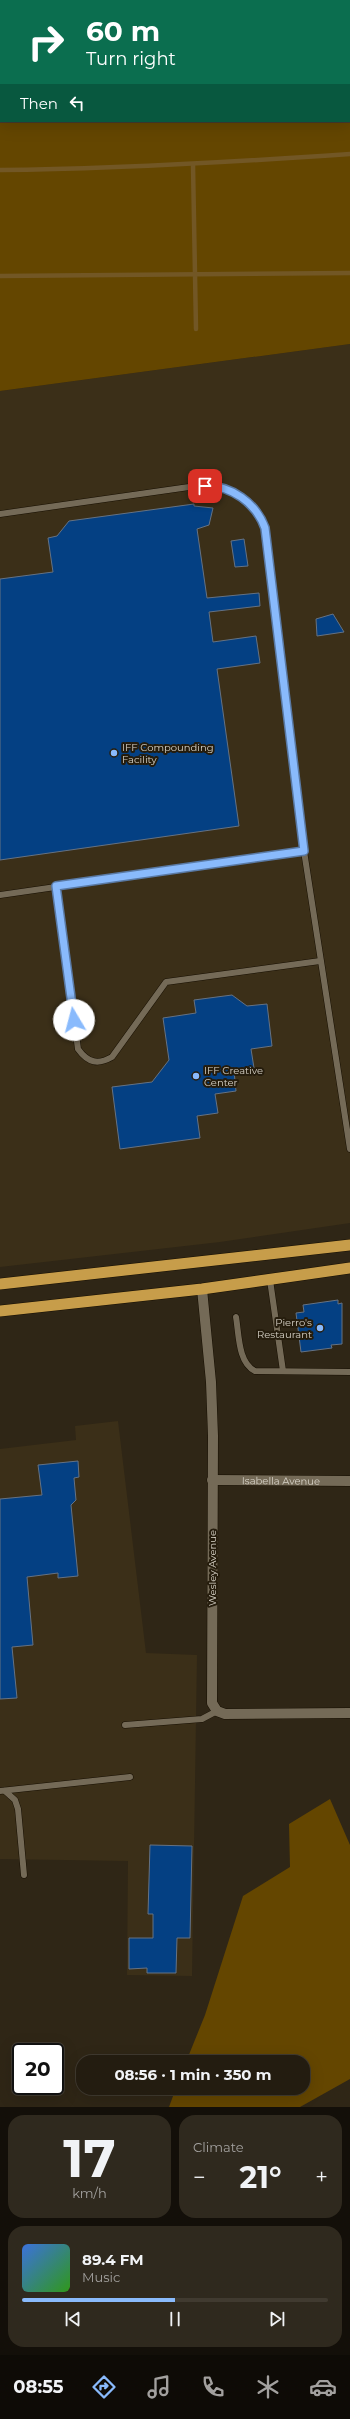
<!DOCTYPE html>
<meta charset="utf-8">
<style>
:root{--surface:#231c10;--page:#2f291e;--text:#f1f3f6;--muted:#a3a19f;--line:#403a30;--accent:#89bafc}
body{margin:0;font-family:Montserrat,sans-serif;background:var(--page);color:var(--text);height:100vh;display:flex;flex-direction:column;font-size:15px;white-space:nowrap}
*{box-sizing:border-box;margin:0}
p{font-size:13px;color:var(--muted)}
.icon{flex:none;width:22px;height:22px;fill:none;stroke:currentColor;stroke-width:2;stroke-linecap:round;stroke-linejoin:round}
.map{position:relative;height:2107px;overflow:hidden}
.details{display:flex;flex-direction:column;gap:8px;padding:8px;background:#130f09;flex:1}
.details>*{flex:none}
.banner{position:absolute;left:0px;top:0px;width:350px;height:122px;box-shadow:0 4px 16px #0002,0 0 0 1px var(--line);background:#0b6e4f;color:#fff;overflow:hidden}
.speed{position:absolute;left:12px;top:2043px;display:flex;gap:8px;font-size:20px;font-weight:700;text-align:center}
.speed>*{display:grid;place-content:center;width:52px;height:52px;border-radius:50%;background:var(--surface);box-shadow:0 4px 16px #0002,0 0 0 1px var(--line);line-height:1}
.speed .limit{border:2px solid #111;border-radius:6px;background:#fff;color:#111}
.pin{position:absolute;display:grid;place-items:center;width:34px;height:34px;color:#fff;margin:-17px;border-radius:8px;box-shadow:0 2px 6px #0006}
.me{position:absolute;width:44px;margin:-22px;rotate:352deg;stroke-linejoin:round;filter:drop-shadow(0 0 3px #0008)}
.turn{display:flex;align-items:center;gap:14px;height:84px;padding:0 20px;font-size:18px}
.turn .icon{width:52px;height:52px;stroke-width:2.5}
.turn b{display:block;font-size:28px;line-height:34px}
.then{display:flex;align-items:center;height:38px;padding:0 20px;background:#0003;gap:8px;font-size:15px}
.big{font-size:30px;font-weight:700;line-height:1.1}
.details .card{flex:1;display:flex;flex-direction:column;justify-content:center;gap:6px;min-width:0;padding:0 14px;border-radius:16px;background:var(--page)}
.details .dial{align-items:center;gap:0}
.dial b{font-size:52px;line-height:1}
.song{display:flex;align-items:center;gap:12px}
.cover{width:48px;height:48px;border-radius:6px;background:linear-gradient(135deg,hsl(220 70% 55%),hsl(110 70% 35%))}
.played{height:4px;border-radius:2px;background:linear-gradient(90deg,var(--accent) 50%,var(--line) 50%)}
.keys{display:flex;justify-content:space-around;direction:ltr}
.heat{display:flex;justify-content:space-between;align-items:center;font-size:22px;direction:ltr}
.details .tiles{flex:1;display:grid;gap:8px;grid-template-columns:1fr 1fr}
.card:last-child{grid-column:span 2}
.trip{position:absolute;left:76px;top:2055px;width:234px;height:40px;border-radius:16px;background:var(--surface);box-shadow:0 4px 16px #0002,0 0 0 1px var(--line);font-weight:700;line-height:40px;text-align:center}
.menu{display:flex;height:64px;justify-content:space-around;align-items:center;background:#0e0b06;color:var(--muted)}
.menu .icon{width:28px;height:28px}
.menu .active{color:var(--accent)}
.menu b{font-size:18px;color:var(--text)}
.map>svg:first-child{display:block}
.built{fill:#3b2f18}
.green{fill:#644600;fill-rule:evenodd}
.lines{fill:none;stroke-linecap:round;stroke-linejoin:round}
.stream{stroke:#725725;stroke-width:4.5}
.building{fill:#044083;stroke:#657283}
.service-casing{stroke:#170f02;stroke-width:7}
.minor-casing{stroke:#170f02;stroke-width:11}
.trunk-casing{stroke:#170f02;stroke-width:12}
.service{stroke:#746a57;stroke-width:6}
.minor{stroke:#746a57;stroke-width:10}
.trunk{stroke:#c79d4a;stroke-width:11}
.route-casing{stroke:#5979a4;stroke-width:10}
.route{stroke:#89bafc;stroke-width:7}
.poi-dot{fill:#89bafc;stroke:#251c0c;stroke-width:1.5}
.labels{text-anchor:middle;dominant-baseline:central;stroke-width:4;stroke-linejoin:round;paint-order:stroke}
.poi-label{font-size:10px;fill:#d7d2c7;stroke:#251c0c;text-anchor:start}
.street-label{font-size:10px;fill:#d7d2c7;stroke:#251c0c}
</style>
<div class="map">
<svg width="350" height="2107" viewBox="0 0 350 2107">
<rect width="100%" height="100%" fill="#2f2616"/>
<g class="built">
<polygon points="350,344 350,1223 220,1242 0,1267 0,391"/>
<polygon points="118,1421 146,1653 197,1655 192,1976 127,1975 128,1861 0,1859 0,1449 76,1440 75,1426"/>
</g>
<g class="green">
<path d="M0,0H350V344L0,391ZM1,1H349V121H1Z"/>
<polygon points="330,1799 350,1845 350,2079 300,2107 169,2107 176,2088 303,2088 303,2062 186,2062 205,2015 243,1896 290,1867 289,1824"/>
</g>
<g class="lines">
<g class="stream">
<polyline points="193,165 196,329"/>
<path d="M0,170C117,169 233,162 350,154"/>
<polyline points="0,276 350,273"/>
</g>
</g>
<g class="building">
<polygon points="194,504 194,506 213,508 209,525 197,529 207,598 259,593 260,606 209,612 213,642 256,636 260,663 217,669 239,826 0,860 0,579 53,572 48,538 57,536 69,521"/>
<polygon points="244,539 248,566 235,567 231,541"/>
<polygon points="333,614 344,632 317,636 316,619"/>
<polygon points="232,995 247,1006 267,1004 272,1046 251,1049 254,1068 234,1071 236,1091 215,1094 218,1113 197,1116 200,1138 120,1149 112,1087 152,1082 169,1060 163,1018 196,1013 194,1000"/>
<polygon points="338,1300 338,1304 342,1303 342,1344 331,1345 332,1348 301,1352 296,1313 304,1312 303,1305"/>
<polygon points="78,1461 79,1477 74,1478 76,1500 71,1505 78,1576 58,1578 58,1573 27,1577 33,1645 12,1647 17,1698 0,1699 0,1499 42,1495 38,1465"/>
<polygon points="150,1845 192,1846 190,1938 177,1938 176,1973 147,1973 147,1968 129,1969 129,1938 153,1938 153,1914 148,1914"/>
</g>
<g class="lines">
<g class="service-casing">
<g id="service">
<path d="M0,514L196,486C226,485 255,498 265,528L304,851L350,1149"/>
<path d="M56,886L78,1049C88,1063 98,1065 112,1057L166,982L320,961"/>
<polyline points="0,895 304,851"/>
<polyline points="270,1280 283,1371"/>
<path d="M236,1317C239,1334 238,1363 255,1371L350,1372"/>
<polyline points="125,1725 202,1719 217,1711"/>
<polyline points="0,1791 130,1777"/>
<polyline points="5,1791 15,1800 18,1809 24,1875"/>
</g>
</g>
<g class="minor-casing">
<g id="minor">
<polyline points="202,1289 211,1382 213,1436 212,1703 217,1711 225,1714 350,1713"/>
<path id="s1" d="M212,1480L350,1481"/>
</g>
</g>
<g class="trunk-casing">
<g id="trunk">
<polyline points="0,1284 350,1245"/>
<polyline points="0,1311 202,1289 350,1268"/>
</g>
</g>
<use href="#service" class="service"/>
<use href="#minor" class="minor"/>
<use href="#trunk" class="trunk"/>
</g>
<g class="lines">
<g class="route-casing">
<path id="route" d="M74,1020L56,886L304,851L265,528C256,503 231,485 205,486"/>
</g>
<use href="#route" class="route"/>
</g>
<g class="poi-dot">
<circle cx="114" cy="753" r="4"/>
<circle cx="196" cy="1076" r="4"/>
<circle cx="320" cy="1328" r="4"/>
</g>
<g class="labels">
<g class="poi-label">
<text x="122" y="747">IFF Compounding<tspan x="122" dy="12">Facility</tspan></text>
<text x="204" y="1070">IFF Creative<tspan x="204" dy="12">Center</tspan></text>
<text x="312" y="1322" text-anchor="end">Pierro's<tspan x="312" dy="12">Restaurant</tspan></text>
</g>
<g class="street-label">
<text stroke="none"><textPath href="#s1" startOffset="69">Isabella Avenue</textPath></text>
<text transform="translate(212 1568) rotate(-90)">Wesley Avenue</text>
</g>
</g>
</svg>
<div class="speed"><div class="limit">20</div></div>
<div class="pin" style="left:205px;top:486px;background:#d93025"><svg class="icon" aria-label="arrive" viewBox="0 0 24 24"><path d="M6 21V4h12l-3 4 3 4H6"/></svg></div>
<svg class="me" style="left:74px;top:1020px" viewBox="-20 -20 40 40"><circle r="19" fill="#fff"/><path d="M0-13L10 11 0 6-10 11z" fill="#89bafc"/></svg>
<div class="trip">08:56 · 1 min · 350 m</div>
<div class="banner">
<div class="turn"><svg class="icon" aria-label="right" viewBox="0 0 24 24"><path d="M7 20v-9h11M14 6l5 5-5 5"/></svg><div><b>60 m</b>Turn right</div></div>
<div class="then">Then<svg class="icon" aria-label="left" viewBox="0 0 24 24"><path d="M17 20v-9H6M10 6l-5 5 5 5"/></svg></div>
</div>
</div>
<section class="details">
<div class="tiles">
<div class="card dial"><b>17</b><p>km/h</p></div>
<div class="card"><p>Climate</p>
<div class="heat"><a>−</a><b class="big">21°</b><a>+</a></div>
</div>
<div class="card">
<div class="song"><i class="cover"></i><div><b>89.4 FM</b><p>Music</p></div></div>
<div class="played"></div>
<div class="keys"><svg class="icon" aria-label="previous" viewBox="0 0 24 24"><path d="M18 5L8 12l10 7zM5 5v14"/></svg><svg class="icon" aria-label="pause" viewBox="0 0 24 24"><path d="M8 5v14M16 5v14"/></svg><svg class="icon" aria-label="next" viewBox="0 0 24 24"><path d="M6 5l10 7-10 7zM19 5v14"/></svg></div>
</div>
</div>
</section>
<nav class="menu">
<b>08:55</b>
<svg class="icon active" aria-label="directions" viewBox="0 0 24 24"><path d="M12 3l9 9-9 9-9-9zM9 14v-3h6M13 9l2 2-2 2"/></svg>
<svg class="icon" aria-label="music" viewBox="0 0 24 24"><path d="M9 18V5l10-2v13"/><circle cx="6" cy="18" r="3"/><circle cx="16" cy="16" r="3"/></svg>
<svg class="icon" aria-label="phone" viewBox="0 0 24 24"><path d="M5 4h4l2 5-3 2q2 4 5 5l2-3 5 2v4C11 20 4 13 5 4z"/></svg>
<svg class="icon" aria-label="climate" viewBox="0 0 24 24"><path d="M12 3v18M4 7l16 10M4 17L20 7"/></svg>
<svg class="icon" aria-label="car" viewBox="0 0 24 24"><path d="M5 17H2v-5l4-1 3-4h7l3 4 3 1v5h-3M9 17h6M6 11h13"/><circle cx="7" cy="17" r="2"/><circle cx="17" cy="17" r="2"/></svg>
</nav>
